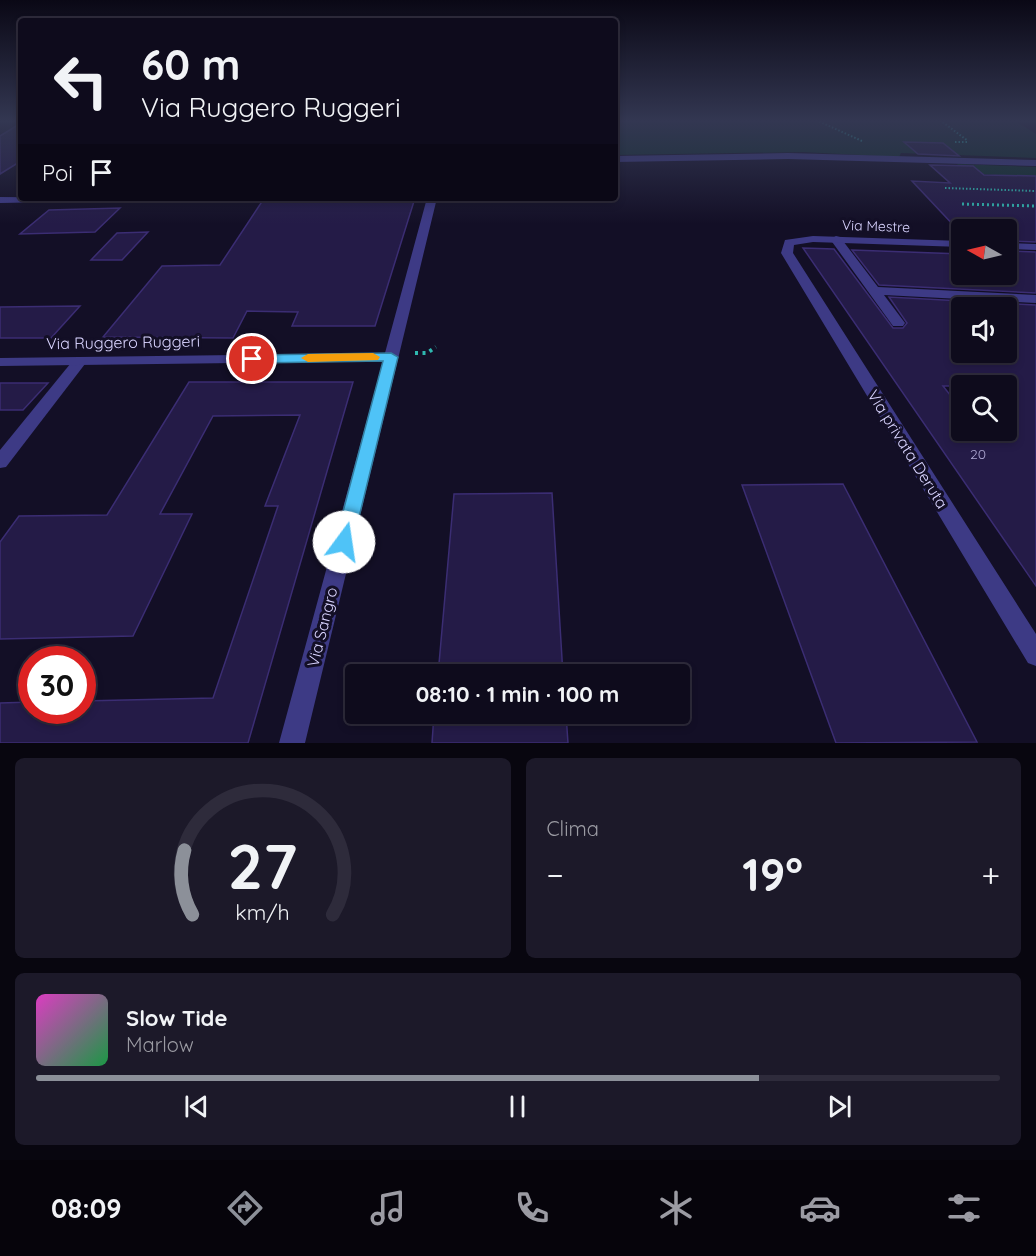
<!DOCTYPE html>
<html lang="it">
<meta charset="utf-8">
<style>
:root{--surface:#0e0b1c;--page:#1c1929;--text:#f1f3f6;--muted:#9b9ba3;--line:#2e2b3b;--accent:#8c9099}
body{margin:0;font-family:Quicksand,sans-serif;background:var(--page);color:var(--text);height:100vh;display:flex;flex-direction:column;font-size:22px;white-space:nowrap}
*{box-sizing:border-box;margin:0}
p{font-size:20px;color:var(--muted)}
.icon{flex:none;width:33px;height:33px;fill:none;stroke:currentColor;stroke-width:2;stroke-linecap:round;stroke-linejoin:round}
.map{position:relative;height:743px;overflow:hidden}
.drawer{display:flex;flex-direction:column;gap:15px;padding:15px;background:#08060f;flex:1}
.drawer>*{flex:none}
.top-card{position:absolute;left:18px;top:18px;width:600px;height:183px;border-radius:6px;box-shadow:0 3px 9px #0003,0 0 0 2px var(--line);background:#0e0b1c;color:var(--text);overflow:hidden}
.needle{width:39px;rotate:278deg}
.fabs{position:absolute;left:951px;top:219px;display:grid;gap:12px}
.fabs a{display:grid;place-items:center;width:66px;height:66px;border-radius:6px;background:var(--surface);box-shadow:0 3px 9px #0003,0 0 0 2px var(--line);font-size:30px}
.speed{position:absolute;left:18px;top:646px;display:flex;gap:12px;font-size:30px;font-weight:700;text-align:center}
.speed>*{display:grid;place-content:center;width:78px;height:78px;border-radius:50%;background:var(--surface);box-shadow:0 3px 9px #0003,0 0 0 2px var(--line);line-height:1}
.speed .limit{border:9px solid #d22;background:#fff;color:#111}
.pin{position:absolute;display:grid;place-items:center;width:51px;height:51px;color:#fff;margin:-26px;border:3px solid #fff;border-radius:50%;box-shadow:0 2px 6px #0007}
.me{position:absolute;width:66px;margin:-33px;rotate:14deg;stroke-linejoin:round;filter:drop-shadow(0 0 4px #0008)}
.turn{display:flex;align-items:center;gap:21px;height:126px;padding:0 24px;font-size:27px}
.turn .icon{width:78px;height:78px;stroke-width:2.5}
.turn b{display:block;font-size:42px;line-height:51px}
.then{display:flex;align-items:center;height:57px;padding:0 24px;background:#0003;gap:12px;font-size:22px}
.big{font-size:45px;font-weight:700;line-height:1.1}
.drawer .widget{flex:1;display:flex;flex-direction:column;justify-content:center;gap:9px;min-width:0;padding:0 21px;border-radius:9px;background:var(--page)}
.drawer .dial{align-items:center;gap:0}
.dial svg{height:156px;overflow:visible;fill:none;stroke:var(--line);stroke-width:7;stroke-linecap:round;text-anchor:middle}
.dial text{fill:var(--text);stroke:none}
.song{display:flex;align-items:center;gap:18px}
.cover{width:72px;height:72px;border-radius:9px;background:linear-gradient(135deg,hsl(310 70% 55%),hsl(140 70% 35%))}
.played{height:6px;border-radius:3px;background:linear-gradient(90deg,var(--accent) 75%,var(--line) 75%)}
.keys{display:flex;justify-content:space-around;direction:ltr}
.heat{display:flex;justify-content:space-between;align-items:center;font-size:33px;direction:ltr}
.drawer .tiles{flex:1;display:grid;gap:15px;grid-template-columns:1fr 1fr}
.widget:last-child{grid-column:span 2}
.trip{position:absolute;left:345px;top:664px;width:345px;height:60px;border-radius:6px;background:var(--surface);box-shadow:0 3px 9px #0003,0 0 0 2px var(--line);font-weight:700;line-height:60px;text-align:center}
.menu{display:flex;height:96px;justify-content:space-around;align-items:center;background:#06040b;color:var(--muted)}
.menu .icon{width:42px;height:42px}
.menu .selected{color:var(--accent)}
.menu b{font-size:27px;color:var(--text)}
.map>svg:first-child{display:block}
.green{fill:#12302f}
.building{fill:#241b47;stroke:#3b2d73;stroke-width:1.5;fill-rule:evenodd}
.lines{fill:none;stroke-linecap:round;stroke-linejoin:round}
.path-far2{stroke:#2fb8b0;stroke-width:2;stroke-dasharray:1.5 2;stroke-linecap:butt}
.path-far1{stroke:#2fb8b0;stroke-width:3;stroke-dasharray:2 3;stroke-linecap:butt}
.path{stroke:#2fb8b0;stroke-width:4;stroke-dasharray:3 4.5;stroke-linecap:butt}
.service{fill:#3d3a85;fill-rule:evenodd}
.minor{fill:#3d3a85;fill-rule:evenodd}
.route{fill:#4fc3f7;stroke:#337fa1;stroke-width:1.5}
.slow{fill:#f59e0b}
.labels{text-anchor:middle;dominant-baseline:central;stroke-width:6;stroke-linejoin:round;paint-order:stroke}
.far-street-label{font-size:14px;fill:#d9d4ff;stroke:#130f26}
.number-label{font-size:14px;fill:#aca6d1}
.street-label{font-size:16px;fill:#d9d4ff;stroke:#130f26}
</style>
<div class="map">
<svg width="1036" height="743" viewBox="0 0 1036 743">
<rect width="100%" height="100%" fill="#130f26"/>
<g class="green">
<polygon points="615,120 1014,120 1036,134 1036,158 901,153 899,157 803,152 615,155"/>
<polygon points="957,164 1036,167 1036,176 969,174"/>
</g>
<g class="building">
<polygon points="21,123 21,161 0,174 0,136"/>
<polygon points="904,142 943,143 959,156 918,154"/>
<polygon points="930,165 973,166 984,175 1036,176 1036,242 1006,241 1006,230 958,230 912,181 950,183"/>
<polygon points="415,198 375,326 292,326 298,312 247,311 233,338 103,337 162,266 220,265 263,200"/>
<polygon points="120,208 95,232 20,234 49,210"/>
<polygon points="148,232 122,260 91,260 117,233"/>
<path d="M803,248L834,249L893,328H903L907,323L889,297L1036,305V586ZM962,308H1006V352H962ZM943,386H1006V430H962V410Z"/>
<polygon points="852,250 962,254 962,274 1006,274 1006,251 1036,252 1036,293 879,285"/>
<polygon points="80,306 51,338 0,338 0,307"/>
<polygon points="189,382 353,382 248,743 0,743 0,703 32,702 32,711 82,711 82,701 213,698 278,506 265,506 300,415 213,416 160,514 192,514 133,636 0,639 0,542 19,516 107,515"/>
<polygon points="0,383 48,383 23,410 0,410"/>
<polygon points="843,484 977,742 836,743 742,485"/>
<polygon points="552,493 563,675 438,675 454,494"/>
<polygon points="434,714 566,714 568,743 432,743"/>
</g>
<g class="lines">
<g class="path-far2">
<polyline points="816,120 862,141"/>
<polyline points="940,120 968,141"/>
<polyline points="615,126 622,120"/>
<polyline points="955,142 969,142"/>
<polyline points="945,188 1036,191"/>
</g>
<polyline class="path-far1" points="962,204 1036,206"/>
<polyline class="path" points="415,353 427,353 436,347"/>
<g class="service">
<polygon points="836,236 840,237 878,287 1036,295 1036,303 884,295 905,323 903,326 893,326 830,239"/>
<polygon points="80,357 85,358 87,361 85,364 6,467 0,468 0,450 75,358"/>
</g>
<g class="minor">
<polygon points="788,153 1036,160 1036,166 788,159 615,162 615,156"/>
<polygon points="0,197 113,198 108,201 0,203"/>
<polygon points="427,198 437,198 305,743 279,743 383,361 0,366 0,358 385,353"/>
<polygon points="813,236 962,241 962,247 813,242 794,245 793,253 1036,634 1036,666 1028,663 781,253 785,240"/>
<polygon points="1006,243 1036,244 1036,250 1006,249"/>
</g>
</g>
<linearGradient id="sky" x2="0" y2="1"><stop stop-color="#0a0815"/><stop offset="0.54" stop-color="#333752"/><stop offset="1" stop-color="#333752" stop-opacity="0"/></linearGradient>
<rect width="1036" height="224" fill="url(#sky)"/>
<polygon class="route" points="391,353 398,357 353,542 350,547 344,549 338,547 335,542 383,361 252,363 246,359 252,355"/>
<polygon class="slow" points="373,353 380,357 378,360 308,362 301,358 308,354"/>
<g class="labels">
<g class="far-street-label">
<text transform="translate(876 226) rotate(2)">Via Mestre</text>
</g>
<g class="number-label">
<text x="978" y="454">20</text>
</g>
<g class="street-label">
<text transform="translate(123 342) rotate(-1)">Via Ruggero Ruggeri</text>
<text transform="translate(908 449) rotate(58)">Via privata Deruta</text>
<text transform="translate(322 627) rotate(-76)">Via Sangro</text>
</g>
</g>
</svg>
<div class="fabs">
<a><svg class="needle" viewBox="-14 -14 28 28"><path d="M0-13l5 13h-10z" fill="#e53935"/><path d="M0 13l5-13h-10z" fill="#9b9ba3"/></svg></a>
<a><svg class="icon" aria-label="sound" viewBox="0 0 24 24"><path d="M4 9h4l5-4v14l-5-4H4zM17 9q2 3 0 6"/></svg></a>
<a><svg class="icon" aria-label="search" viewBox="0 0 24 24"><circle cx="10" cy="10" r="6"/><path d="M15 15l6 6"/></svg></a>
</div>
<div class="speed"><div class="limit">30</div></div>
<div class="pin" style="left:252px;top:359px;background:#d93025"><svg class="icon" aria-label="arrive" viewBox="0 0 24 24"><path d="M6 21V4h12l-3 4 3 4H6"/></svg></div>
<svg class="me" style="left:344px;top:542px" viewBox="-20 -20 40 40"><circle r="19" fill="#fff"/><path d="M0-13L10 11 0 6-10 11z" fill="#4fc3f7"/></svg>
<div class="trip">08:10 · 1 min · 100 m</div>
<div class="top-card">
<div class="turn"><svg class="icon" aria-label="left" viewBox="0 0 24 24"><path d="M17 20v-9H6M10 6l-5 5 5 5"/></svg><div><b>60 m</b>Via Ruggero Ruggeri</div></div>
<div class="then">Poi<svg class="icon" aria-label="arrive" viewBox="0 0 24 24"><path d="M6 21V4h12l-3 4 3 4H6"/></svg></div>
</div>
</div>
<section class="drawer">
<div class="tiles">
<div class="widget dial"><svg viewBox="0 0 100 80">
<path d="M14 69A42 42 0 1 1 86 69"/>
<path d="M14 69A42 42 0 0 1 10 36" stroke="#8c9099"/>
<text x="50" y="56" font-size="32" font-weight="700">27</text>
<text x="50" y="72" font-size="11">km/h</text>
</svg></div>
<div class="widget"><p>Clima</p>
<div class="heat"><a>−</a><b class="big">19°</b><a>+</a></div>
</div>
<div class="widget">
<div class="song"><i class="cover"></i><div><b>Slow Tide</b><p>Marlow</p></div></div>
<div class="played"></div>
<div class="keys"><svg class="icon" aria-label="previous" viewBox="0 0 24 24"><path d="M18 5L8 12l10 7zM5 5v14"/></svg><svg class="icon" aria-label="pause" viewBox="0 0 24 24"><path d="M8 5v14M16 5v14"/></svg><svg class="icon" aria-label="next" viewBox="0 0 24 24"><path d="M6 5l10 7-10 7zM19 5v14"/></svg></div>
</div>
</div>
</section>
<nav class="menu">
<b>08:09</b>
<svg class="icon selected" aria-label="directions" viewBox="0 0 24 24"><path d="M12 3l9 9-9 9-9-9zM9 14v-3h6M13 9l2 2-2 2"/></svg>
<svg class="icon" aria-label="music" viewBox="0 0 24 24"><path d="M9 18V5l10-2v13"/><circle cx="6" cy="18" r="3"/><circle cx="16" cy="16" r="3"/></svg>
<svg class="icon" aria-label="phone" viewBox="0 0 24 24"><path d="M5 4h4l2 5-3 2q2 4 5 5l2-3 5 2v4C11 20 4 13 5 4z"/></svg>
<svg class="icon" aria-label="climate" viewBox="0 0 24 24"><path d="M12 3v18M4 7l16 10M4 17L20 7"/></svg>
<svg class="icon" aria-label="car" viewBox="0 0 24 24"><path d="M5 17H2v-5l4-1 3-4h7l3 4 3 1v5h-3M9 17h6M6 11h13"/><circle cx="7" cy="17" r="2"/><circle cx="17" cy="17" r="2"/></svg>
<svg class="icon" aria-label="filters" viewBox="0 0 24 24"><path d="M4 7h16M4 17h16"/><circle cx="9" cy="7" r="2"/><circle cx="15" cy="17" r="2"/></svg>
</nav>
